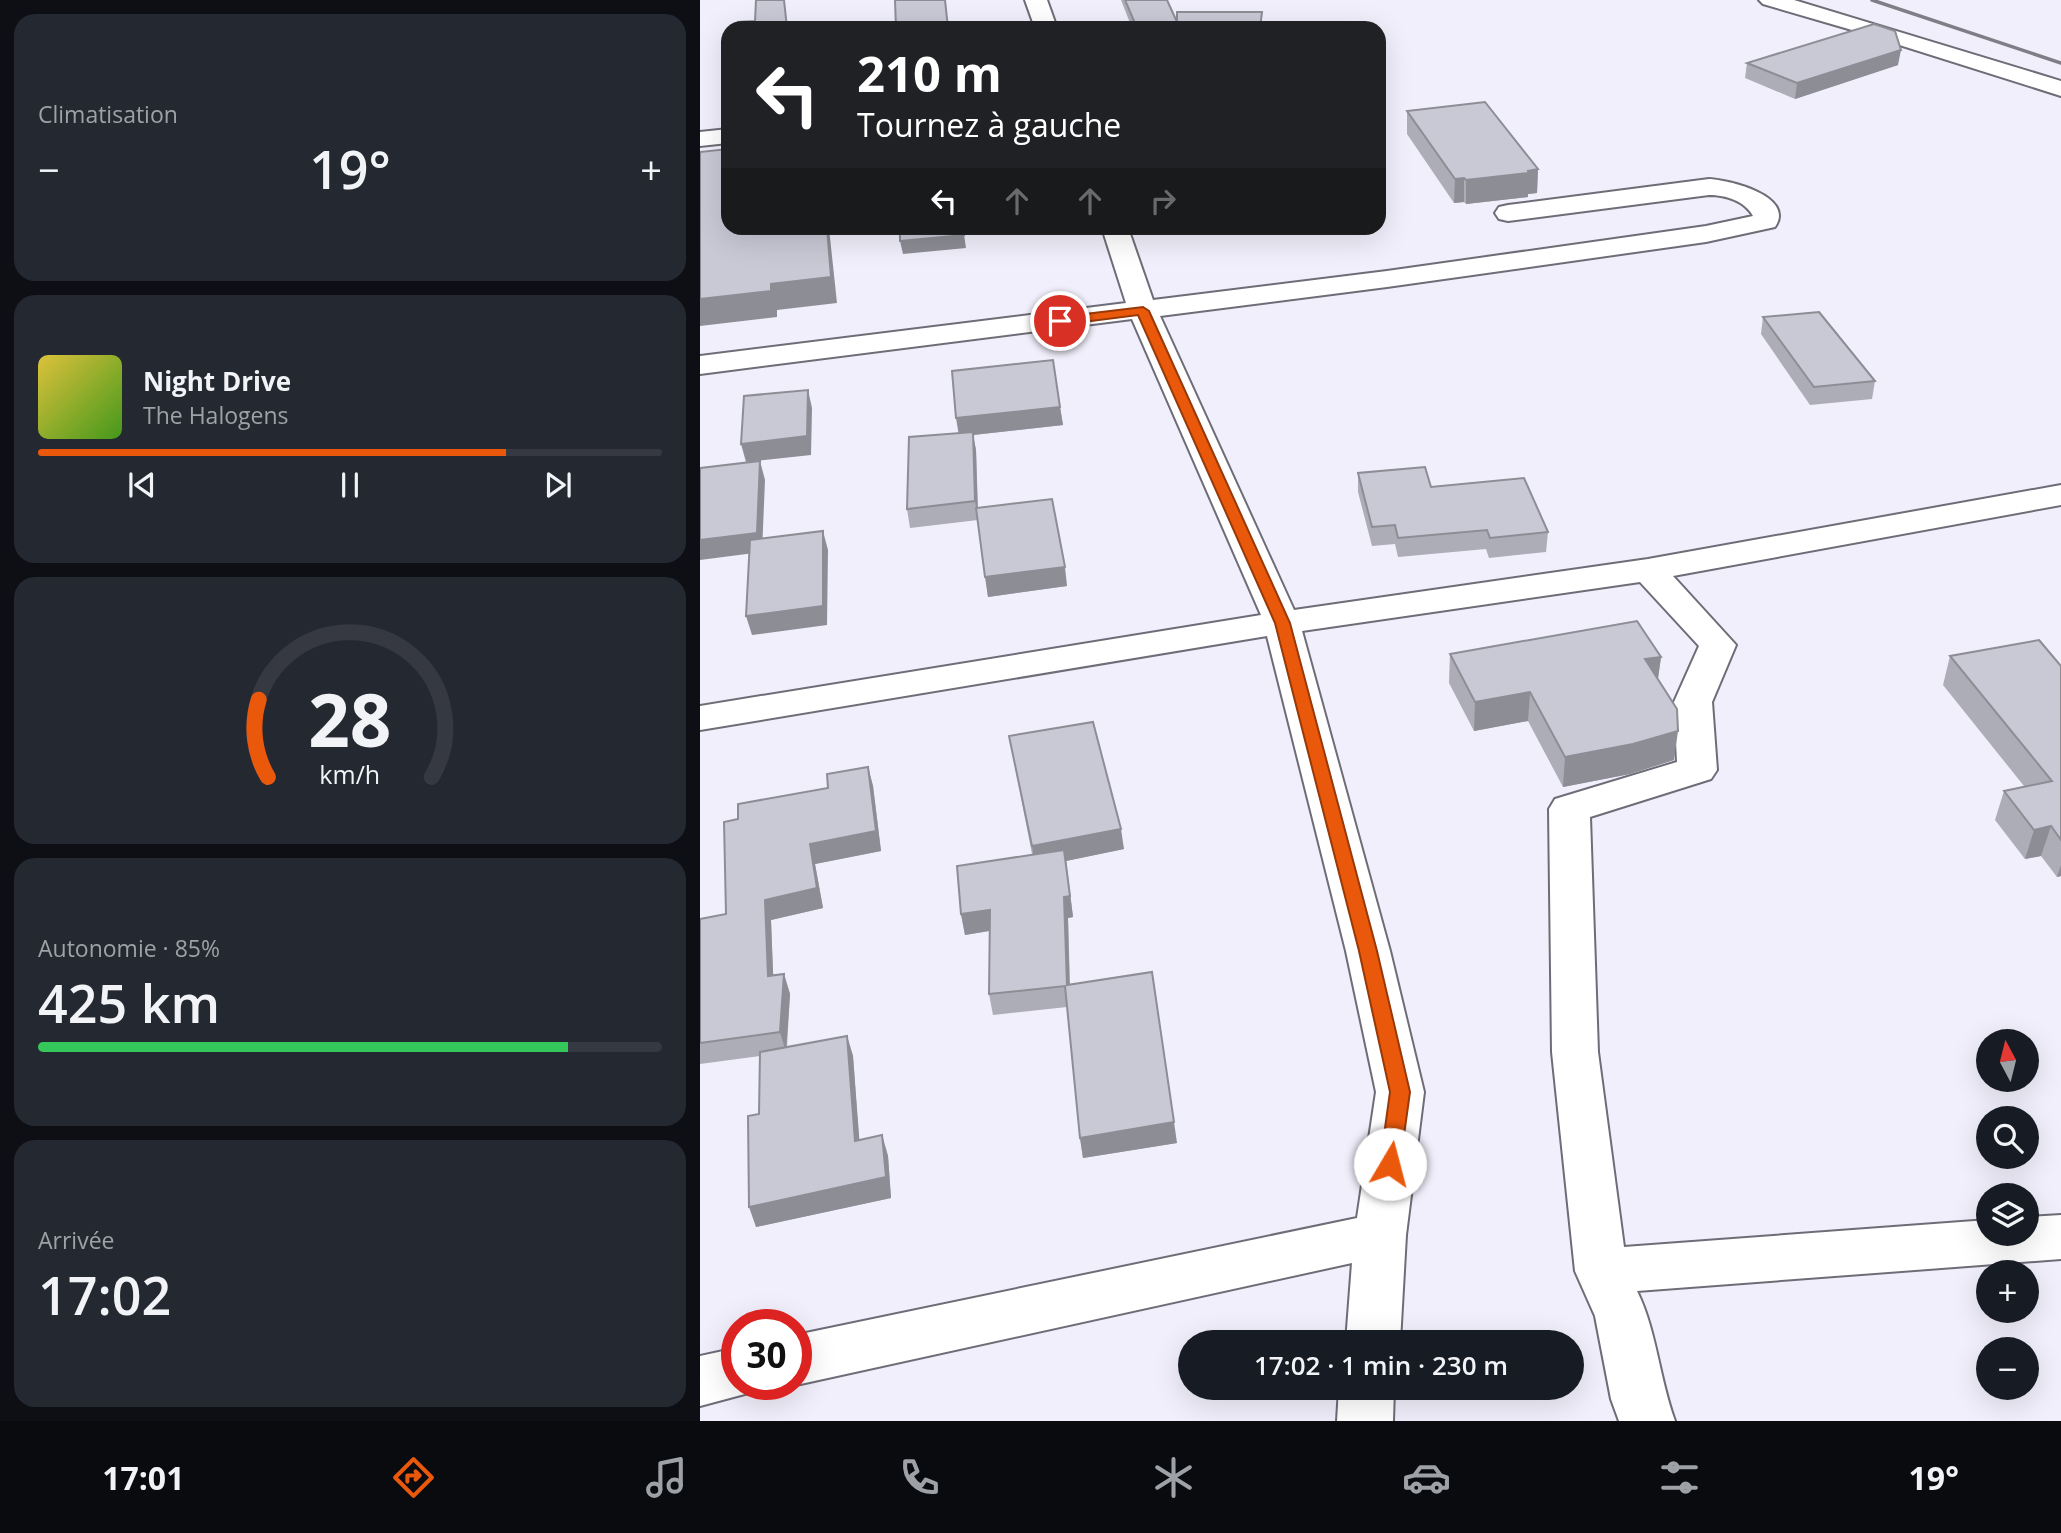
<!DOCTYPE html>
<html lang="fr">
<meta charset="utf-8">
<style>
:root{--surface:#171b24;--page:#242831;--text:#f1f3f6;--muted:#9ea1a6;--line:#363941;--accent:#ea580c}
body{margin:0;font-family:"Open Sans",sans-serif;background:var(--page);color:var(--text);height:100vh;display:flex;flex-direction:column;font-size:26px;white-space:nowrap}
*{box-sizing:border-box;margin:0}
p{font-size:23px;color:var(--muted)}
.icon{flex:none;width:38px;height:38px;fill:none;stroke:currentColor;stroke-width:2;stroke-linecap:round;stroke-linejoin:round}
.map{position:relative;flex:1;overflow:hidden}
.side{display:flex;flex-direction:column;gap:14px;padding:14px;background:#0d0f14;width:700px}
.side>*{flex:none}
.top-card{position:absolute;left:21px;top:21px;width:665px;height:214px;border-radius:21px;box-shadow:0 7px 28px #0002;background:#202124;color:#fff;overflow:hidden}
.needle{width:46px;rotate:353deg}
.tools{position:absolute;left:1276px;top:1029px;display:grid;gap:14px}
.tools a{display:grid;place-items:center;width:63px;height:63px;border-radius:50%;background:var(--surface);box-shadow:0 7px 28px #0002;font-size:35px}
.speed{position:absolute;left:21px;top:1309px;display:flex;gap:14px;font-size:35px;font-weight:700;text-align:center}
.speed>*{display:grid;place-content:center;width:91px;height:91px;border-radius:50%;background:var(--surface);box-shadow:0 7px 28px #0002;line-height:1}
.speed .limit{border:10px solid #d22;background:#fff;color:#111}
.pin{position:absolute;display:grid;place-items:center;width:60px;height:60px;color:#fff;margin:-30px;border:4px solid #fff;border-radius:50%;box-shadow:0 2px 7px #0007}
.me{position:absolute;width:77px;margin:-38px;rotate:8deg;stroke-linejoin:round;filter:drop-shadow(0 0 5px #0008)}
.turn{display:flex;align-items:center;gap:24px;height:147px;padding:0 21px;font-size:32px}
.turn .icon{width:91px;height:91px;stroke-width:2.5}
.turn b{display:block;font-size:49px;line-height:60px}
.lanes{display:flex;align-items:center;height:66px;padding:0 21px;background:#0003;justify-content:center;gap:35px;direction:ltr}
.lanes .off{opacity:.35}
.big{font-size:52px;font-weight:600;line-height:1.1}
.side .card{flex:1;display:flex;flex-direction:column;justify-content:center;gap:10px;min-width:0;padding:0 24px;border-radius:21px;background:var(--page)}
.side .dial{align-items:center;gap:0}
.dial svg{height:182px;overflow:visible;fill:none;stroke:var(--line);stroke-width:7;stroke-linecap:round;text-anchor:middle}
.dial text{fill:var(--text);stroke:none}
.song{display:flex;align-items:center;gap:21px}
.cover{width:84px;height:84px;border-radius:10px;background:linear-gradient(135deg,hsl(50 70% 55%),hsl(100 70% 35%))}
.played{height:7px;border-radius:4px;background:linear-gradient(90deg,var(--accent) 75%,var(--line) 75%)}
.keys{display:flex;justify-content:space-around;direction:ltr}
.heat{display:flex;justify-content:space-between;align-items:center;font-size:38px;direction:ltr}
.charge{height:10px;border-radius:5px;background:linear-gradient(90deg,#34c759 85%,var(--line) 0)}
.trip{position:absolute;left:478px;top:1330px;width:406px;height:70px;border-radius:35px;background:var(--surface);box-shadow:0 7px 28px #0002;font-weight:600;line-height:70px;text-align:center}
.tabs{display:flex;height:112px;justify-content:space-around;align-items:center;background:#090b0e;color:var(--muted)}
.tabs .icon{width:49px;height:49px}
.tabs .current{color:var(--accent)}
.tabs b{font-size:32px;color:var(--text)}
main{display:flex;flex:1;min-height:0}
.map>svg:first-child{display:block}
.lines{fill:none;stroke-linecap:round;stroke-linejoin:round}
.minor-casing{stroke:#6e6d77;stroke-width:4}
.minor{fill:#fff;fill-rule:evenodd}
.rail{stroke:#7f7e86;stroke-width:3.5}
.wall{fill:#acadb7}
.shaded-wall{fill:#8c8d95}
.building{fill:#c8c9d5;stroke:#8c8d95;stroke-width:2}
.route{fill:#ea580c;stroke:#983908;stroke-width:2}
</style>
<main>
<section class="side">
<div class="card"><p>Climatisation</p>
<div class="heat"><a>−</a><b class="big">19°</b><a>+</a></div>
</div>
<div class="card">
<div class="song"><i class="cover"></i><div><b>Night Drive</b><p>The Halogens</p></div></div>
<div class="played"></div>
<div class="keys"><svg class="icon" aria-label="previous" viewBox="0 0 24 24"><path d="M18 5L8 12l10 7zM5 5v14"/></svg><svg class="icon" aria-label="pause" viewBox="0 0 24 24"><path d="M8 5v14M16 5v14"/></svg><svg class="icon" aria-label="next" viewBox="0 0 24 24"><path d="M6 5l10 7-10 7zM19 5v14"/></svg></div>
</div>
<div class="card dial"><svg viewBox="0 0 100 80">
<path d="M14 69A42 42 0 1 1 86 69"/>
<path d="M14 69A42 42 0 0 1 10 35" stroke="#ea580c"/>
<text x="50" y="56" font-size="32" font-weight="700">28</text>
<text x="50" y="72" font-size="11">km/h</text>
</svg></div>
<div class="card"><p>Autonomie · 85%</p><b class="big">425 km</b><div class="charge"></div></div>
<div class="card"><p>Arrivée</p><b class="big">17:02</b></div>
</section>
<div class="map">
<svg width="1361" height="1421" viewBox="0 0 1361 1421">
<rect width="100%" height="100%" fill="#f0effb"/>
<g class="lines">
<g class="minor-casing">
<g id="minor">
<polygon points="325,0 347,0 357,28 335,28"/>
<polygon points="1059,0 1094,0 1361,81 1361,96 1152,30 1063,4"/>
<polygon points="28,129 28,143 0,146 0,132"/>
<path d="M1009,179C1029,180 1096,196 1075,227L1006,242L687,287L460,316L594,610L948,559L1361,485V505L973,576L1036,645L1012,702L1017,770L1011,779L890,817L898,1052L924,1247L1288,1220V1234H1326V1217L1361,1215V1259L937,1291C957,1332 959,1378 975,1421H919L911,1399L895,1316L875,1271L852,1052L849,809L855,799L977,762L974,702L999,646L940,582L602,631L690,951L724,1092L706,1235L700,1342H646L652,1263L96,1385L95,1384L96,1335L657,1218L676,1092L646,951L567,636L0,730V706L561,615L432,319L0,374V356L426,303L402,228H428L453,300L687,271L1006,226L1053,216C1045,201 1026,195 1009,195L808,221L799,219L795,213L799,207L808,205Z"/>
<polygon points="37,1348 37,1384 59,1384 56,1391 0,1406 0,1356"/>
<polygon points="639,1388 694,1388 693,1421 637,1421"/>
</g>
</g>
<use href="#minor" class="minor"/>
<polyline class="rail" points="1172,0 1361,63"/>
</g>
<g class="wall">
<polygon points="421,0 467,0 477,22 562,28 432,28"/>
<polygon points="1047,63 1198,65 1095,99 1045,78"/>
<polygon points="707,111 838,169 837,193 828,194 828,197 766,204 764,202 754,203 707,134"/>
<polygon points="1063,317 1175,381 1172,399 1110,405 1061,334"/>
<polygon points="360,407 363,425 273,435 276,450 278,508 367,586 288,597 278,520 210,528 207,509 258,433"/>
<polygon points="658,473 731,487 848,532 846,552 789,558 786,549 698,557 695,544 672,546 658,492"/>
<polygon points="750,654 961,657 958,679 974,760 930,774 863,787 828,721 774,731 749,683"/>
<polygon points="1250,656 1361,666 1361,876 1357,877 1341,856 1325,859 1295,820 1304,791 1324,786 1243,685"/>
<polygon points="309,736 424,849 366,861 373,917 368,918 370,984 477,1143 383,1158 380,1138 367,1007 293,1015 289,994 290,931 265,935 261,914 332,854"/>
<polygon points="168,767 173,786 181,851 115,864 123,908 71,920 73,975 84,974 90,994 87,1047 147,1036 153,1056 159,1140 182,1135 188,1156 191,1198 56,1227 60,1056 0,1064 0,919 26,914 38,819 128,788"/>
</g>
<g class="shaded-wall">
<polygon points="1201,50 1198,65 1095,99 1097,83"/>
<polygon points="838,169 837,193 828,194 828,197 766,204 766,180"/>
<polygon points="764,178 764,202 754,203 755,179"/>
<polygon points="127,228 129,228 137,303 77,310 77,317 0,326 0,299 71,284"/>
<polygon points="263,228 266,248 203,254 200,241"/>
<polygon points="108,390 112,408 111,455 46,462 41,444"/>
<polygon points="360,407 363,425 273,435 276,450 278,520 275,501 259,436 256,418"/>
<polygon points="60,461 65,480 62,552 0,560 0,540"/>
<polygon points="123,531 128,550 127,625 52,635 46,616"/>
<polygon points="365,567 367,586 288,597 285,577"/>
<polygon points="961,657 957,685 945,659"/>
<polygon points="830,692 828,721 774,731 775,702"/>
<polygon points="978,731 974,760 930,774 863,787 865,757"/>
<polygon points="168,767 173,786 181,851 115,864 123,908 71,920 74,996 68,976 65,900"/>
<polygon points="1351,826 1341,856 1325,859 1334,830"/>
<polygon points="421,829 424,849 366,861 373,917 368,918 370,1005 335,867 332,846"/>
<polygon points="1361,865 1361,876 1357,877"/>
<polygon points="290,910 294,930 265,935 261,914"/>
<polygon points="84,974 90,994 86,1052 80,1032"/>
<polygon points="147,1036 153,1056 161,1161 155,1141"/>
<polygon points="474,1122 477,1143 383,1158 380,1138"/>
<polygon points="182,1135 188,1156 191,1198 56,1227 49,1207"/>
</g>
<g class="building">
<polygon points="56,0 84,0 87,28 39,28 38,22 55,21"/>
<polygon points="195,0 245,0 248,28 196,28"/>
<polygon points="425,0 467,0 477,22 477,12 562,12 560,28 437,28"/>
<polygon points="1174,24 1195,31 1201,50 1097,83 1047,63"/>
<polygon points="785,102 838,169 828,171 829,173 766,180 764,178 755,179 707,111"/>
<polygon points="28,149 28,228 127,228 131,277 71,284 71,291 0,299 0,152"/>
<polygon points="200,228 263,228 264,235 200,241"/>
<polygon points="1119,312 1175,381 1114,387 1063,317"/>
<polygon points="353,360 360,407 256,418 252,371"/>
<polygon points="108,390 107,436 41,444 44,396"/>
<polygon points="273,432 275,501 207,509 209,437"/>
<polygon points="60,461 57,533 0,540 0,468"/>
<polygon points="725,467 731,487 824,478 848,532 790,538 787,530 698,538 695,525 672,527 658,473"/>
<polygon points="352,499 365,567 285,577 276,508"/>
<polygon points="123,531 123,606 46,616 50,540"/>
<polygon points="937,621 961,657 945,659 977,709 978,731 933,744 865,757 830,692 775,702 750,654"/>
<polygon points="1339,640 1361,666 1361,840 1351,826 1334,830 1304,791 1352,781 1250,656"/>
<polygon points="393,722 421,829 332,846 309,736"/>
<polygon points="168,767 176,831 110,844 117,888 65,900 68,976 84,974 80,1032 0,1043 0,919 26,914 24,822 38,819 38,804 128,788 127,774"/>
<polygon points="364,850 370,896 364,897 367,985 452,972 474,1122 380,1138 365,986 289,994 290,910 261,914 257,866"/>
<polygon points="147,1036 155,1141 182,1135 186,1177 49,1207 48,1116 59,1114 60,1052"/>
</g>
<polygon class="route" points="443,307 449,311 590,623 677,951 710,1092 700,1164 697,1170 690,1172 683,1170 680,1164 690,1092 659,951 575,623 438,315 360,325 354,321 360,317"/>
</svg>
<div class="tools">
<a><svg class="needle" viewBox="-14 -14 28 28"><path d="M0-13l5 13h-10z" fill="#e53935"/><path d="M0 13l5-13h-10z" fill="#9ea1a6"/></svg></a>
<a><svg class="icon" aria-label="search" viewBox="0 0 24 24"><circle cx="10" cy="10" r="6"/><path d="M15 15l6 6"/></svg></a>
<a><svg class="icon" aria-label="layers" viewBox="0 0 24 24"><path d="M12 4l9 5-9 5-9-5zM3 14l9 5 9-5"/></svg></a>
<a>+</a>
<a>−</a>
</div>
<div class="speed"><div class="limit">30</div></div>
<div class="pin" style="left:360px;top:321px;background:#d93025"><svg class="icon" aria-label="arrive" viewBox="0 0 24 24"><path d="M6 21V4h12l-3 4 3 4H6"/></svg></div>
<svg class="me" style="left:690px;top:1164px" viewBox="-20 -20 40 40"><circle r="19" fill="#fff"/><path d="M0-13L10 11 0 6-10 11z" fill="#ea580c"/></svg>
<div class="trip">17:02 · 1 min · 230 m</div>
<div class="top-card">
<div class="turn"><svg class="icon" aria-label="left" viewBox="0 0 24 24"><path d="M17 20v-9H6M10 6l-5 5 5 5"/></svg><div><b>210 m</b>Tournez à gauche</div></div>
<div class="lanes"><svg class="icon" aria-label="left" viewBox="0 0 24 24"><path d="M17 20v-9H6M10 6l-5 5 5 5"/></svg><svg class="icon off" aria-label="ahead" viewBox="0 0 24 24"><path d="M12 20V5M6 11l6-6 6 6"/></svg><svg class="icon off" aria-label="ahead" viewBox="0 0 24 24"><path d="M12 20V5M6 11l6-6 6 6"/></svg><svg class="icon off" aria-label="right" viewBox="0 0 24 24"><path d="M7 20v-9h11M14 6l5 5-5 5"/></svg></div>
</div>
</div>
</main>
<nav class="tabs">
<b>17:01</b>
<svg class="icon current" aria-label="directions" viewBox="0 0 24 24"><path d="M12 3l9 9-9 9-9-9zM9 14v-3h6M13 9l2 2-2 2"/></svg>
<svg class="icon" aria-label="music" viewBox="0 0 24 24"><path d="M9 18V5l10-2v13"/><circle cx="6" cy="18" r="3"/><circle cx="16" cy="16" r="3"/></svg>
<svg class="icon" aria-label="phone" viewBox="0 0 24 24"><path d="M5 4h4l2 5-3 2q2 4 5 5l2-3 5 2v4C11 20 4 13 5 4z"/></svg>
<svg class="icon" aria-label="climate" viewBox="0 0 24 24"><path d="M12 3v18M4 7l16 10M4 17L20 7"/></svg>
<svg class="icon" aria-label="car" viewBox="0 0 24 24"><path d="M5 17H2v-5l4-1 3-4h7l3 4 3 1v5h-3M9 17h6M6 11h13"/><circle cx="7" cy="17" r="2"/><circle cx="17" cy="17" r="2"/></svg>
<svg class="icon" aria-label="filters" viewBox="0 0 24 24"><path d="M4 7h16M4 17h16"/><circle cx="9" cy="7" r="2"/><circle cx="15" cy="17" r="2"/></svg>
<b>19°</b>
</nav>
